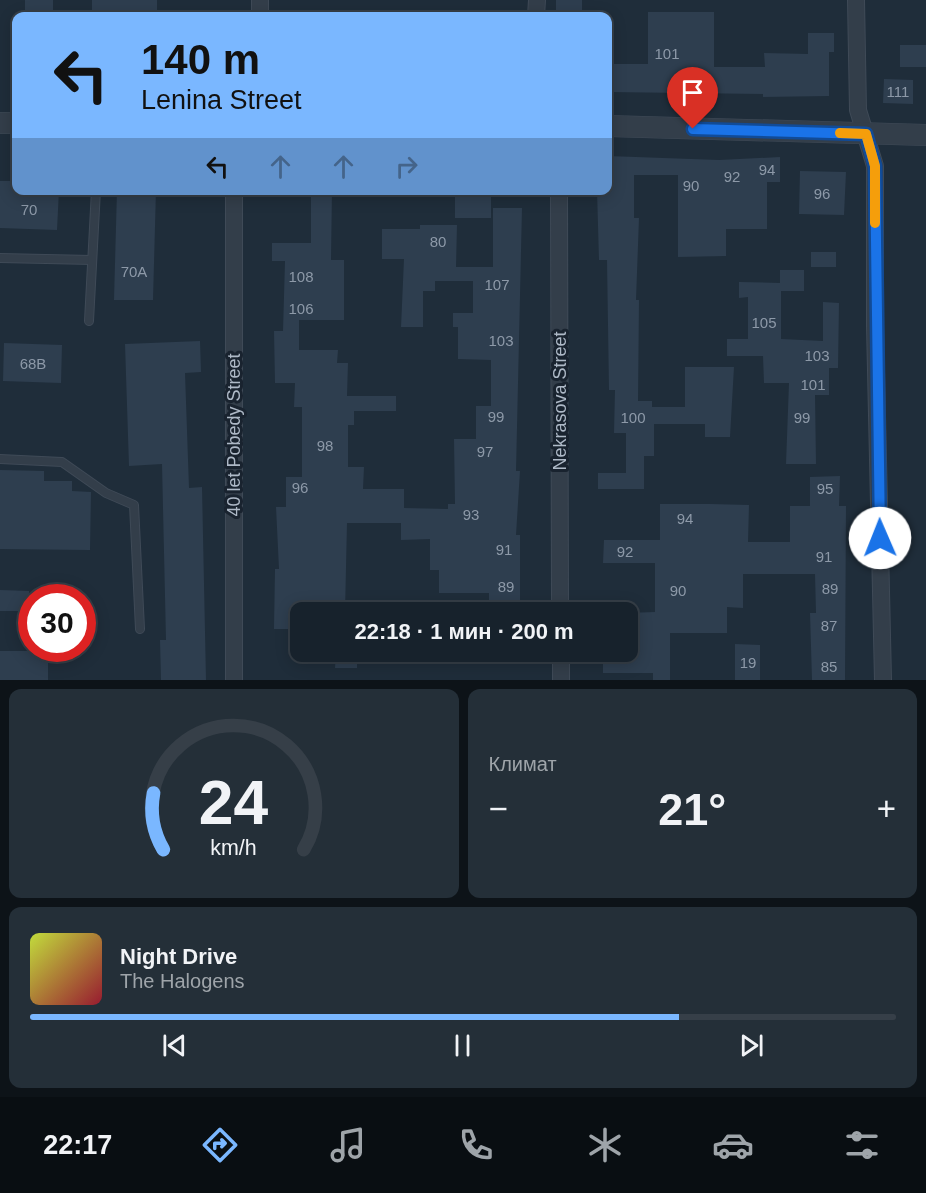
<!DOCTYPE html>
<html lang="ru">
<meta charset="utf-8">
<style>
:root{--surface:#17222c;--page:#242f38;--text:#f1f3f6;--muted:#9ea4a9;--line:#363f48;--accent:#7ab7ff}
body{margin:0;font-family:Helvetica,sans-serif;background:var(--page);color:var(--text);height:100vh;display:flex;flex-direction:column;font-size:22px;white-space:nowrap}
*{box-sizing:border-box;margin:0}
p{font-size:20px;color:var(--muted)}
.icon{flex:none;width:33px;height:33px;fill:none;stroke:currentColor;stroke-width:2;stroke-linecap:round;stroke-linejoin:round}
.map{position:relative;height:680px;overflow:hidden}
.side{display:flex;flex-direction:column;gap:9px;padding:9px;background:#0d1318;flex:1}
.side>*{flex:none}
.guide{position:absolute;left:12px;top:12px;width:600px;height:183px;border-radius:12px;box-shadow:0 3px 15px #0003,0 0 0 2px var(--line);background:#7ab7ff;color:#111;overflow:hidden}
.speed{position:absolute;left:18px;top:584px;display:flex;gap:12px;font-size:30px;font-weight:700;text-align:center}
.speed>*{display:grid;place-content:center;width:78px;height:78px;border-radius:50%;background:var(--surface);box-shadow:0 3px 15px #0003,0 0 0 2px var(--line);line-height:1}
.speed .limit{border:9px solid #d22;background:#fff;color:#111}
.pin{position:absolute;display:grid;place-items:center;width:51px;height:51px;color:#fff;margin:-62px -26px;border-radius:50% 50% 50% 0;rotate:-45deg;box-shadow:0 0 6px #0007}
.pin .icon{rotate:45deg}
.me{position:absolute;width:66px;margin:-33px;rotate:359deg;stroke-linejoin:round;filter:drop-shadow(0 0 4px #0008)}
.turn{display:flex;align-items:center;gap:21px;height:126px;padding:0 30px;font-size:27px}
.turn .icon{width:78px;height:78px;stroke-width:2.5}
.turn b{display:block;font-size:42px;line-height:51px}
.lanes{display:flex;align-items:center;height:57px;padding:0 30px;background:#0003;justify-content:center;gap:30px;direction:ltr}
.lanes .off{opacity:.35}
.big{font-size:45px;font-weight:700;line-height:1.1}
.side .widget{flex:1;display:flex;flex-direction:column;justify-content:center;gap:9px;min-width:0;padding:0 21px;border-radius:12px;background:var(--page)}
.side .dial{align-items:center;gap:0}
.dial svg{height:156px;overflow:visible;fill:none;stroke:var(--line);stroke-width:7;stroke-linecap:round;text-anchor:middle}
.dial text{fill:var(--text);stroke:none}
.song{display:flex;align-items:center;gap:18px}
.cover{width:72px;height:72px;border-radius:9px;background:linear-gradient(135deg,hsl(70 70% 55%),hsl(350 70% 35%))}
.played{height:6px;border-radius:3px;background:linear-gradient(90deg,var(--accent) 75%,var(--line) 75%)}
.keys{display:flex;justify-content:space-around;direction:ltr}
.heat{display:flex;justify-content:space-between;align-items:center;font-size:33px;direction:ltr}
.side .tiles{flex:1;display:grid;gap:9px;grid-template-columns:1fr 1fr}
.widget:last-child{grid-column:span 2}
.trip{position:absolute;left:290px;top:602px;width:348px;height:60px;border-radius:12px;background:var(--surface);box-shadow:0 3px 15px #0003,0 0 0 2px var(--line);font-weight:700;line-height:60px;text-align:center}
.tab-bar{display:flex;height:96px;justify-content:space-around;align-items:center;background:#090e12;color:var(--muted)}
.tab-bar .icon{width:42px;height:42px}
.tab-bar .active{color:var(--accent)}
.tab-bar b{font-size:27px;color:var(--text)}
.map>svg:first-child{display:block}
.building{fill:#2e3e4f}
.lines{fill:none;stroke-linecap:round;stroke-linejoin:round}
.service-casing{stroke:#3f4a57;stroke-width:10}
.minor-casing{stroke:#3f4a57;stroke-width:18}
.tertiary-casing{stroke:#3f4a57;stroke-width:22}
.service{stroke:#333e4a;stroke-width:8}
.minor{stroke:#333e4a;stroke-width:16}
.tertiary{stroke:#333e4a;stroke-width:21}
.route-casing{stroke:#114b97;stroke-width:15}
.route{stroke:#1a73e8;stroke-width:10}
.slow{stroke:#f59e0b;stroke-width:10}
.labels{text-anchor:middle;dominant-baseline:central;stroke-width:6;stroke-linejoin:round;paint-order:stroke}
.number-label{font-size:15px;fill:#8d99a8}
.street-label{font-size:18px;fill:#aeb9c7;stroke:#19232f}
</style>
<div class="map">
<svg width="926" height="680" viewBox="0 0 926 680">
<rect width="100%" height="100%" fill="#1f2d3a"/>
<g class="building">
<rect x="25" y="0" width="28" height="16"/>
<rect x="92" y="0" width="65" height="16"/>
<rect x="556" y="0" width="26" height="16"/>
<polygon points="648,12 714,12 714,67 765,67 764,53 808,54 808,33 834,33 834,52 829,52 829,96 763,97 763,94 608,92 608,64 648,64"/>
<rect x="900" y="45" width="26" height="22"/>
<polygon points="884,79 913,80 913,104 883,103"/>
<polygon points="608,156 719,160 780,157 780,182 767,182 767,229 726,229 726,256 678,257 678,175 634,175 634,218 639,218 636,300 639,300 638,401 652,401 652,407 685,407 685,367 734,367 730,437 705,437 705,424 654,424 654,456 644,456 644,489 598,489 598,473 626,473 626,433 614,433 615,390 609,390 607,260 599,260 597,190 608,190"/>
<polygon points="800,171 846,172 844,215 799,214"/>
<polygon points="0,181 16,181 16,190 59,190 57,230 0,228"/>
<polygon points="117,190 156,190 153,300 114,300"/>
<polygon points="311,190 332,190 331,260 344,260 344,320 299,320 299,350 338,350 337,363 348,363 347,396 396,396 396,411 354,411 354,425 348,425 348,467 364,467 363,489 404,489 404,508 448,509 448,504 455,504 454,439 476,439 476,406 491,406 491,360 458,359 458,327 453,327 453,313 473,313 473,281 435,281 435,291 423,291 423,327 401,327 404,259 382,259 382,229 420,229 420,225 457,225 456,267 493,267 493,208 522,208 516,471 520,471 516,535 520,535 520,612 489,612 489,593 439,593 439,570 430,570 430,539 401,540 401,523 347,523 345,612 300,612 300,629 274,629 275,569 279,569 276,507 286,507 286,477 302,477 302,407 294,407 295,383 275,383 274,331 283,331 285,261 272,261 272,243 311,243"/>
<rect x="455" y="190" width="36" height="28"/>
<rect x="811" y="252" width="25" height="15"/>
<polygon points="780,270 804,270 804,291 781,291 781,339 823,341 823,302 839,303 838,368 829,368 829,395 815,395 816,464 786,464 789,383 764,383 763,356 727,356 727,339 748,339 748,297 739,298 739,282 780,283"/>
<polygon points="200,341 201,372 185,373 189,488 202,487 206,680 161,680 160,640 166,640 162,464 129,466 125,344"/>
<polygon points="4,343 62,345 61,383 3,381"/>
<polygon points="0,470 44,471 44,481 72,481 72,491 91,492 90,550 0,549"/>
<polygon points="840,476 839,506 846,506 845,680 812,680 810,613 816,613 815,574 743,574 743,608 727,607 727,633 670,633 670,680 653,680 653,673 603,673 603,651 627,651 627,613 655,612 655,563 603,563 604,540 660,540 660,504 710,504 749,505 748,542 790,542 790,506 810,506 810,477"/>
<polygon points="0,590 29,591 29,611 0,611"/>
<polygon points="735,644 760,645 760,680 735,680"/>
<rect x="0" y="651" width="48" height="29"/>
<polygon points="336,651 357,651 357,668 335,668"/>
</g>
<g class="lines">
<g class="service-casing">
<g id="service">
<polyline points="0,258 92,260"/>
<polyline points="89,321 96,190"/>
<polyline points="0,459 62,462 106,493 134,505 140,629"/>
</g>
</g>
<g class="minor-casing">
<g id="minor">
<polyline points="260,0 260,16"/>
<polyline points="856,0 858,110 875,166 875,326 883,680"/>
<polyline points="536,16 537,0"/>
<polyline points="559,190 560,612"/>
<polyline points="561,651 561,680"/>
<polyline points="234,680 234,190"/>
</g>
</g>
<g class="tertiary-casing">
<g id="tertiary">
<polyline points="0,123 16,123"/>
<polyline points="608,126 926,135"/>
</g>
</g>
<use href="#service" class="service"/>
<use href="#minor" class="minor"/>
<use href="#tertiary" class="tertiary"/>
</g>
<g class="lines">
<g class="route-casing">
<polyline id="route" points="693,129 866,134 875,166 880,538"/>
</g>
<use href="#route" class="route"/>
<polyline class="slow" points="840,133 866,134 875,166 875,223"/>
</g>
<g class="labels">
<g class="number-label">
<text x="667" y="53">101</text>
<text x="898" y="91">111</text>
<text x="767" y="169">94</text>
<text x="732" y="176">92</text>
<text x="691" y="185">90</text>
<text x="822" y="193">96</text>
<text x="29" y="209">70</text>
<text x="438" y="241">80</text>
<text x="134" y="271">70А</text>
<text x="301" y="276">108</text>
<text x="497" y="284">107</text>
<text x="301" y="308">106</text>
<text x="764" y="322">105</text>
<text x="501" y="340">103</text>
<text x="817" y="355">103</text>
<text x="33" y="363">68В</text>
<text x="813" y="384">101</text>
<text x="496" y="416">99</text>
<text x="633" y="417">100</text>
<text x="802" y="417">99</text>
<text x="325" y="445">98</text>
<text x="485" y="451">97</text>
<text x="300" y="487">96</text>
<text x="825" y="488">95</text>
<text x="471" y="514">93</text>
<text x="685" y="518">94</text>
<text x="504" y="549">91</text>
<text x="625" y="551">92</text>
<text x="824" y="556">91</text>
<text x="506" y="586">89</text>
<text x="830" y="588">89</text>
<text x="678" y="590">90</text>
<text x="829" y="625">87</text>
<text x="748" y="662">19</text>
<text x="829" y="666">85</text>
</g>
<g class="street-label">
<text transform="translate(560 401) rotate(-90)">Nekrasova Street</text>
<text transform="translate(234 435) rotate(-90)">40 let Pobedy Street</text>
</g>
</g>
</svg>
<div class="speed"><div class="limit">30</div></div>
<div class="pin" style="left:693px;top:129px;background:#d93025"><svg class="icon" aria-label="arrive" viewBox="0 0 24 24"><path d="M6 21V4h12l-3 4 3 4H6"/></svg></div>
<svg class="me" style="left:880px;top:538px" viewBox="-20 -20 40 40"><circle r="19" fill="#fff"/><path d="M0-13L10 11 0 6-10 11z" fill="#1a73e8"/></svg>
<div class="trip">22:18 · 1 мин · 200 m</div>
<div class="guide">
<div class="turn"><svg class="icon" aria-label="left" viewBox="0 0 24 24"><path d="M17 20v-9H6M10 6l-5 5 5 5"/></svg><div><b>140 m</b>Lenina Street</div></div>
<div class="lanes"><svg class="icon" aria-label="left" viewBox="0 0 24 24"><path d="M17 20v-9H6M10 6l-5 5 5 5"/></svg><svg class="icon off" aria-label="ahead" viewBox="0 0 24 24"><path d="M12 20V5M6 11l6-6 6 6"/></svg><svg class="icon off" aria-label="ahead" viewBox="0 0 24 24"><path d="M12 20V5M6 11l6-6 6 6"/></svg><svg class="icon off" aria-label="right" viewBox="0 0 24 24"><path d="M7 20v-9h11M14 6l5 5-5 5"/></svg></div>
</div>
</div>
<section class="side">
<div class="tiles">
<div class="widget dial"><svg viewBox="0 0 100 80">
<path d="M14 69A42 42 0 1 1 86 69"/>
<path d="M14 69A42 42 0 0 1 9 40" stroke="#7ab7ff"/>
<text x="50" y="56" font-size="32" font-weight="700">24</text>
<text x="50" y="72" font-size="11">km/h</text>
</svg></div>
<div class="widget"><p>Климат</p>
<div class="heat"><a>−</a><b class="big">21°</b><a>+</a></div>
</div>
<div class="widget">
<div class="song"><i class="cover"></i><div><b>Night Drive</b><p>The Halogens</p></div></div>
<div class="played"></div>
<div class="keys"><svg class="icon" aria-label="previous" viewBox="0 0 24 24"><path d="M18 5L8 12l10 7zM5 5v14"/></svg><svg class="icon" aria-label="pause" viewBox="0 0 24 24"><path d="M8 5v14M16 5v14"/></svg><svg class="icon" aria-label="next" viewBox="0 0 24 24"><path d="M6 5l10 7-10 7zM19 5v14"/></svg></div>
</div>
</div>
</section>
<nav class="tab-bar">
<b>22:17</b>
<svg class="icon active" aria-label="directions" viewBox="0 0 24 24"><path d="M12 3l9 9-9 9-9-9zM9 14v-3h6M13 9l2 2-2 2"/></svg>
<svg class="icon" aria-label="music" viewBox="0 0 24 24"><path d="M9 18V5l10-2v13"/><circle cx="6" cy="18" r="3"/><circle cx="16" cy="16" r="3"/></svg>
<svg class="icon" aria-label="phone" viewBox="0 0 24 24"><path d="M5 4h4l2 5-3 2q2 4 5 5l2-3 5 2v4C11 20 4 13 5 4z"/></svg>
<svg class="icon" aria-label="climate" viewBox="0 0 24 24"><path d="M12 3v18M4 7l16 10M4 17L20 7"/></svg>
<svg class="icon" aria-label="car" viewBox="0 0 24 24"><path d="M5 17H2v-5l4-1 3-4h7l3 4 3 1v5h-3M9 17h6M6 11h13"/><circle cx="7" cy="17" r="2"/><circle cx="17" cy="17" r="2"/></svg>
<svg class="icon" aria-label="filters" viewBox="0 0 24 24"><path d="M4 7h16M4 17h16"/><circle cx="9" cy="7" r="2"/><circle cx="15" cy="17" r="2"/></svg>
</nav>
